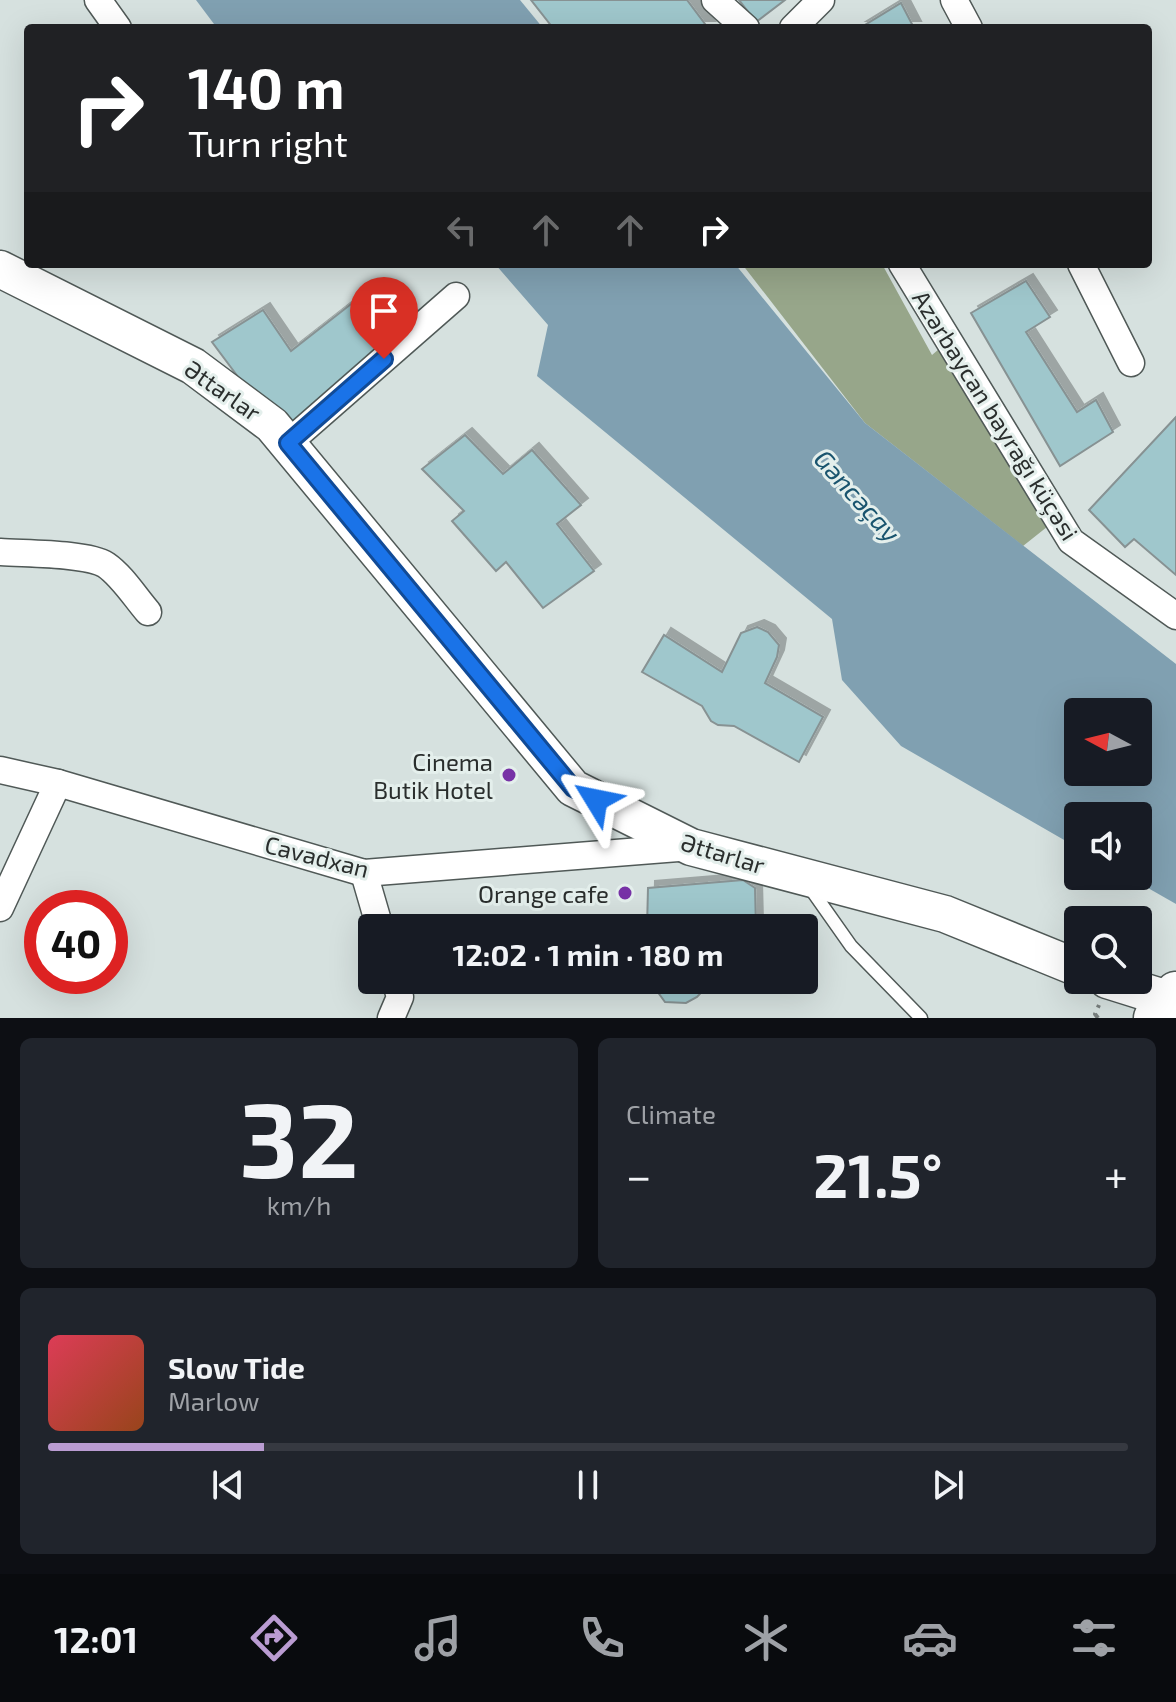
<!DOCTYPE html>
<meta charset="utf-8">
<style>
:root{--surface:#171b24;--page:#20242c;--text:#f1f3f6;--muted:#9ea1a6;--line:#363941;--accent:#ba9cd2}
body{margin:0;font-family:"Exo 2",sans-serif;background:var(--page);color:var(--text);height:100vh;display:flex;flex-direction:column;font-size:30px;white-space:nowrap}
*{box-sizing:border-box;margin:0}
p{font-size:26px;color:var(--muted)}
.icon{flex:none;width:44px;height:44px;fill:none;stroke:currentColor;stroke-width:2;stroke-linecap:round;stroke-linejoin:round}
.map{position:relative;height:1018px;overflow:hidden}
.panel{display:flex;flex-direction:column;gap:20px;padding:20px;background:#0d0f14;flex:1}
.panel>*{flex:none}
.guide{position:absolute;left:24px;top:24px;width:1128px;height:244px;border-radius:8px;box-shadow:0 8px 32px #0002;background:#202124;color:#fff;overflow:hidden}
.needle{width:52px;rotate:277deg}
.controls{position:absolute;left:1064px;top:698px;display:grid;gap:16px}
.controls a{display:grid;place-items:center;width:88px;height:88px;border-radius:8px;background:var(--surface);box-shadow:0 8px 32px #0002;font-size:40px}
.speed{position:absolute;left:24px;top:890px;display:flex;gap:16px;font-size:40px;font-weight:700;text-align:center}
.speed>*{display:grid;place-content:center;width:104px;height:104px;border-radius:50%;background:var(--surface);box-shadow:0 8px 32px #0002;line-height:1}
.speed .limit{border:12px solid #d22;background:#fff;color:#111}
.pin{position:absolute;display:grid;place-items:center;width:68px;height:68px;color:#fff;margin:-82px -34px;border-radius:50% 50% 50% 0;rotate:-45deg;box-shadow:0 0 8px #0007}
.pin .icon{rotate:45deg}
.me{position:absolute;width:88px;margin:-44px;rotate:305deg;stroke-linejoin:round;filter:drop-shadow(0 0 6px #0008)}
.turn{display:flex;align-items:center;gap:28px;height:168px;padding:0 32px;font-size:36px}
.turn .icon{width:104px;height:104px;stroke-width:2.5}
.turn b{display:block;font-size:56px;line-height:68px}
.lanes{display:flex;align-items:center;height:76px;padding:0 32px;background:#0003;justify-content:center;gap:40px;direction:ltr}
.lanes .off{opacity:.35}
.big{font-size:60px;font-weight:700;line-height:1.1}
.panel .card{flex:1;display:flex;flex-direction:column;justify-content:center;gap:12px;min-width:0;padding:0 28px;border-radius:12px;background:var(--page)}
.panel .dial{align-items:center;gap:0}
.dial b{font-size:104px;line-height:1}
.song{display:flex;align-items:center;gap:24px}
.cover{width:96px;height:96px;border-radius:12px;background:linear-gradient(135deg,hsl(350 70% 55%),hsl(20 70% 35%))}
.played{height:8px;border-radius:4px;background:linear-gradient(90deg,var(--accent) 20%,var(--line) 20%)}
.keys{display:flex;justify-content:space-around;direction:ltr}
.heat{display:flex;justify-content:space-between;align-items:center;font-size:44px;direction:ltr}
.panel .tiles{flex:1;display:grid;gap:20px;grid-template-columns:1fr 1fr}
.card:last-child{grid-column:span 2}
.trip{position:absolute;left:358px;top:914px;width:460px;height:80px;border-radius:8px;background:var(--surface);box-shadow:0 8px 32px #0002;font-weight:700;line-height:80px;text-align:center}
.menu{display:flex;height:128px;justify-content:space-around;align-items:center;background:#090b0e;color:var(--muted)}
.menu .icon{width:56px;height:56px}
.menu .on{color:var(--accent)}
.menu b{font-size:36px;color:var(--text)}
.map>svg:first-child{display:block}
.forest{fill:#97a68a}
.water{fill:#80a0b1;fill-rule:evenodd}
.building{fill:#9fc7cc;stroke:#879293;stroke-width:2;filter:url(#shadow)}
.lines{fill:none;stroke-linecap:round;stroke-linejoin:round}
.lane-casing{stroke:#505957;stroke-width:15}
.street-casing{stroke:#505957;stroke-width:29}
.secondary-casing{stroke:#505957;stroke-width:39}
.primary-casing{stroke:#505957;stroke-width:45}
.path{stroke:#79807f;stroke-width:4;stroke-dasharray:6 6;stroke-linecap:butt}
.lane{stroke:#fff;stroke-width:12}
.street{stroke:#fff;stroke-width:26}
.secondary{stroke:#fff;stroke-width:36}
.primary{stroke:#fff;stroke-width:42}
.route-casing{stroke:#114b97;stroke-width:20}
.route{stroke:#1a73e8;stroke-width:14}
.poi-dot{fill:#7732a6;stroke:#e4efec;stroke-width:3}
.labels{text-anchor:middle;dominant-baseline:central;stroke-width:6;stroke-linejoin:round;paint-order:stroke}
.street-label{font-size:24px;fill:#2a2e2d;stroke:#e4efec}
.poi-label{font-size:24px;fill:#2a2e2d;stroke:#e4efec;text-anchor:end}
.water-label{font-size:26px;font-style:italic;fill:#19546e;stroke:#e4efec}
</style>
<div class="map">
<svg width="1176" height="1018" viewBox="0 0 1176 1018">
<defs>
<filter id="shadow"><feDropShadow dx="7" dy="-7" stdDeviation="0" flood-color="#0004"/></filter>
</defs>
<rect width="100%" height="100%" fill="#d6e1df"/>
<polygon class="forest" points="742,264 882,264 932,355 959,332 1052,523 1023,546 865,423"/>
<g class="water">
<polygon points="196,0 520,0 543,28 217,28"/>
<path d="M495,264H735L865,423L1176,664V904L1127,876H1138V816H1078V848L901,746L842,680L832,619L537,376L548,325ZM1078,712H1138V772H1078Z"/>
</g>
<g class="building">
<polygon points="531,0 687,0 708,28 553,28"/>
<polygon points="739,0 785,0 756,22"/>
<polygon points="901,3 914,28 860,28"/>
<polygon points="1026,281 1050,317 1026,332 1077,412 1096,400 1113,432 1060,466 971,313"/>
<polygon points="360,297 399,339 283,437 212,342 263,310 291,351"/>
<polygon points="1176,417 1176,575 1134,539 1125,547 1089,510"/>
<polygon points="465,435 503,474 532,450 581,505 557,524 594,571 543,608 506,562 496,571 452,521 464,511 422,469"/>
<polygon points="757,627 768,632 779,645 777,657 765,683 823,717 799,762 734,726 718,725 711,721 702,706 642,672 664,635 722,672 741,633"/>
<polygon points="743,880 755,888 756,928 647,928 648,888"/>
<polygon points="649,980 713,980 697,997 686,1003 665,1002"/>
</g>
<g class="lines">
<g class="lane-casing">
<polyline id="lane" points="808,885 851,946 921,1018"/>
</g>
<g class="street-casing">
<g id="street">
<polyline points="98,0 118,28"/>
<polyline points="715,0 746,28"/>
<polyline points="954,0 969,28"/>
<polyline points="793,28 821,0"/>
<polyline points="902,264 1071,541 1176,616"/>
<polyline points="1081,264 1131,363"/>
<polyline points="288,443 456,296"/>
<path d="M0,552C25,554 87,553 106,565C122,576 135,597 148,612"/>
<polyline points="0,770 58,783 364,873 691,847"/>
<polyline points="364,873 380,928"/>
<polyline points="0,908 58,783"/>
<polyline points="391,1018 400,997 395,980"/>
</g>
</g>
<g class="secondary-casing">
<g id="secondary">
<polyline points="0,269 193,366 272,425 573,788 691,847 945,914 1078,968"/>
<polyline points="1107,980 1171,1000"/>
</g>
</g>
<g class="primary-casing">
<polyline id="primary" points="1155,1018 1176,993"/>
</g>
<polyline class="path" points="1098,1018 1095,1014 1099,1005"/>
<use href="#lane" class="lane"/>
<use href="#street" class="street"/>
<use href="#secondary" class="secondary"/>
<use href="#primary" class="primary"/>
</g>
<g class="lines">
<g class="route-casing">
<polyline id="route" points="384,359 288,443 573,788 596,800"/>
</g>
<use href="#route" class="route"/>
</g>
<g class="poi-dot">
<circle cx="509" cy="775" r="8"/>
<circle cx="625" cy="893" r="8"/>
</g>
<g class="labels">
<g class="street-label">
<text transform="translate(223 390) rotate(35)">Əttarlar</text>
<text transform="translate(996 415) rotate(58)">Azərbaycan bayrağı küçəsi</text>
<text transform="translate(723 853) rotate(17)">Əttarlar</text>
<text transform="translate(317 856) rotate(14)">Cavadxan</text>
</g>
<g class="poi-label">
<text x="493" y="761">Cinema<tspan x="493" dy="28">Butik Hotel</tspan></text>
<text x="609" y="893">Orange cafe</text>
</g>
<g class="water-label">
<text transform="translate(858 495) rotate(48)">Gəncəçay</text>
</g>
</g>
</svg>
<div class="controls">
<a><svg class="needle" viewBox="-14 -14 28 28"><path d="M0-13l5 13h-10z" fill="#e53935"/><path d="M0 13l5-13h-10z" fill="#9ea1a6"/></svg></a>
<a><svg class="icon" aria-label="sound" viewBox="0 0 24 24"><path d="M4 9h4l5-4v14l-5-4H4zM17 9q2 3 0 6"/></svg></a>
<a><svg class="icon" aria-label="search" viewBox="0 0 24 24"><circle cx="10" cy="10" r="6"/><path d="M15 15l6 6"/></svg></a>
</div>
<div class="speed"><div class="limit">40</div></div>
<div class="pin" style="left:384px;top:359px;background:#d93025"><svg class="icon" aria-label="arrive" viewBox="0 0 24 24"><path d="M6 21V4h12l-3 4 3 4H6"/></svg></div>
<svg class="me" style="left:596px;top:800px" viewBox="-20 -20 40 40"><path d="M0-17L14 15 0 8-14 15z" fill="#1a73e8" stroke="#fff" stroke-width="4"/></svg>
<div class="trip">12:02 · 1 min · 180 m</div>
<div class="guide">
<div class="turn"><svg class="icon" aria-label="right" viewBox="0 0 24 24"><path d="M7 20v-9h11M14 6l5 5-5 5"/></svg><div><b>140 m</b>Turn right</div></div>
<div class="lanes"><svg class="icon off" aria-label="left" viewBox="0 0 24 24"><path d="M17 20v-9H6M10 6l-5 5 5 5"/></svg><svg class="icon off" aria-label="ahead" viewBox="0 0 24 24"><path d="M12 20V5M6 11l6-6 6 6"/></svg><svg class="icon off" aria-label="ahead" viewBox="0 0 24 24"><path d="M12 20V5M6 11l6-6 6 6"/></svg><svg class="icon" aria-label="right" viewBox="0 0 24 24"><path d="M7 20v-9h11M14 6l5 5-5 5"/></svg></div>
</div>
</div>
<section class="panel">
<div class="tiles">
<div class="card dial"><b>32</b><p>km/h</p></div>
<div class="card"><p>Climate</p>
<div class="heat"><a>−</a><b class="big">21.5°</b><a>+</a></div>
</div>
<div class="card">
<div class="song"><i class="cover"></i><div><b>Slow Tide</b><p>Marlow</p></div></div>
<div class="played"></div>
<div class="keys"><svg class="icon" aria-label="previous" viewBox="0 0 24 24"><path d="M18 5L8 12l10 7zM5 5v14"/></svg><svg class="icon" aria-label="pause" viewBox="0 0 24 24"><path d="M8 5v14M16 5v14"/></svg><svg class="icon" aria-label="next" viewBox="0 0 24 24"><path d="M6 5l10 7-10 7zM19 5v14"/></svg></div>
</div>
</div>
</section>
<nav class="menu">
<b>12:01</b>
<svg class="icon on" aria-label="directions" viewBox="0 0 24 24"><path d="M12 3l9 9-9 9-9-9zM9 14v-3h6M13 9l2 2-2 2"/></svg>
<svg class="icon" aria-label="music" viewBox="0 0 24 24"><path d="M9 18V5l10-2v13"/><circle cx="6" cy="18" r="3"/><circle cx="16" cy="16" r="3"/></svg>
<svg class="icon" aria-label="phone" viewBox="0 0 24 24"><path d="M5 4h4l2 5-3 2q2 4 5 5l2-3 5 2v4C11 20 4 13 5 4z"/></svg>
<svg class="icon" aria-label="climate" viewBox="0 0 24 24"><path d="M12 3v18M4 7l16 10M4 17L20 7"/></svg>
<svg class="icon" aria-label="car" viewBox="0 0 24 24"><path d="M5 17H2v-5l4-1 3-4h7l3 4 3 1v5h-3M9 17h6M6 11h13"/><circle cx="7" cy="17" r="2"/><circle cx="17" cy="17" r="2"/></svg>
<svg class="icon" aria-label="filters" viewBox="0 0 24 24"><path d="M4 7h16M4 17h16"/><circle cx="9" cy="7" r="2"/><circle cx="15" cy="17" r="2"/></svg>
</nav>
